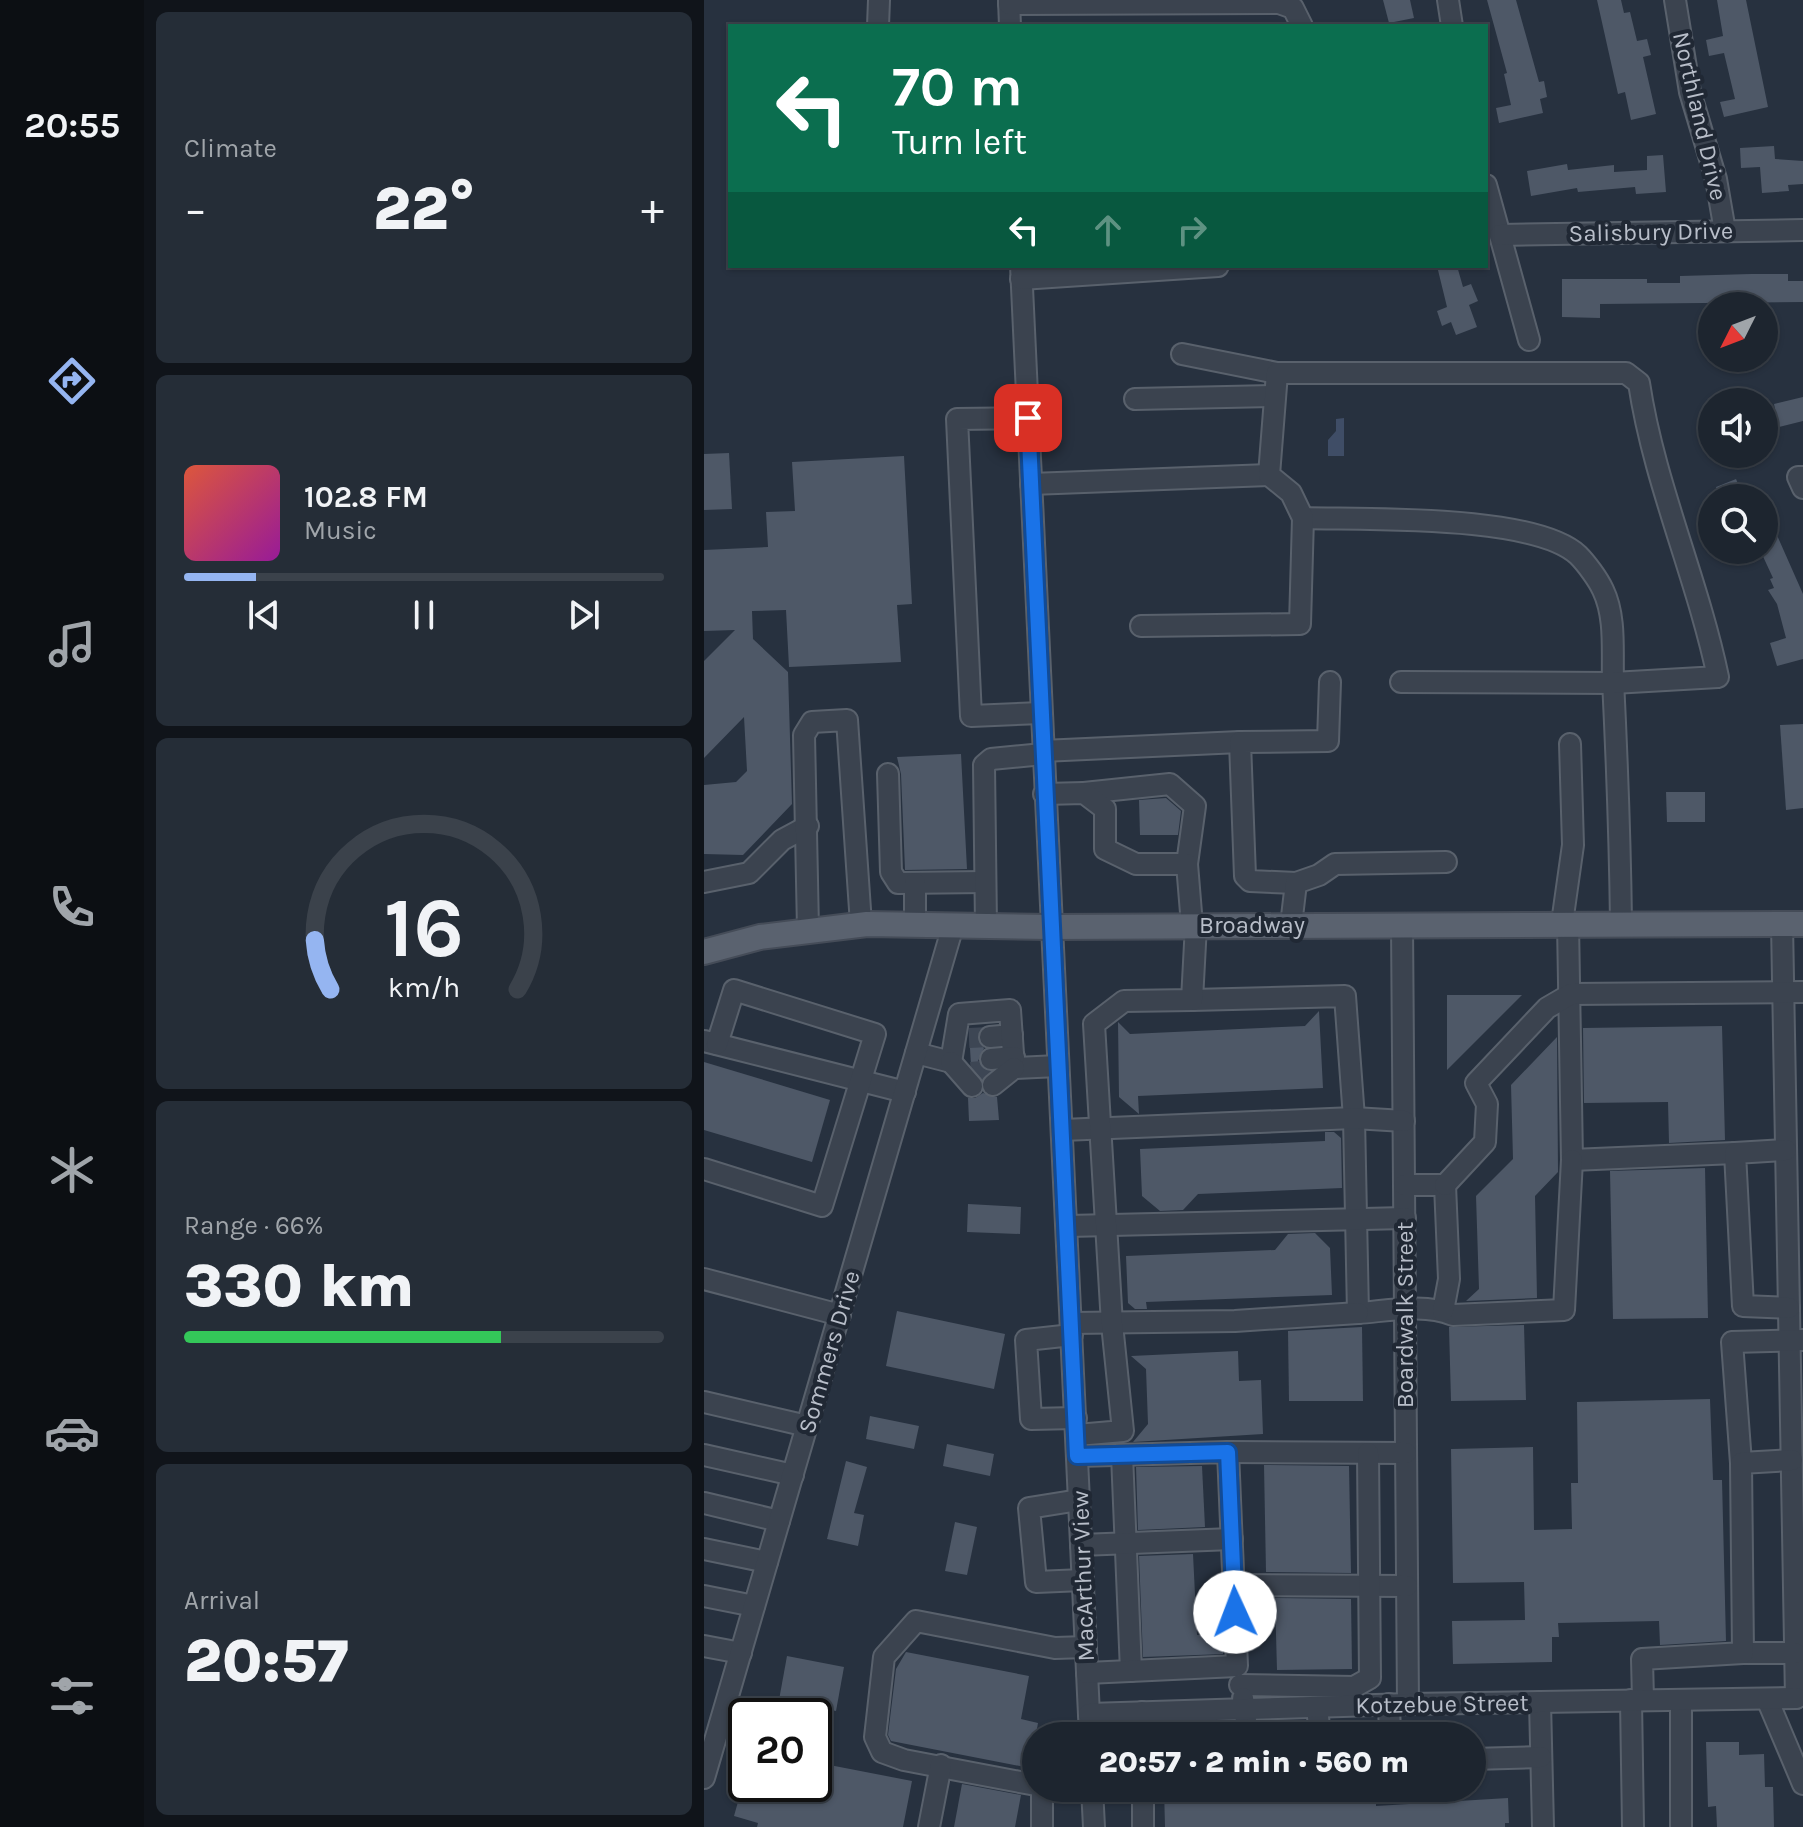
<!DOCTYPE html>
<meta charset="utf-8">
<style>
:root{--surface:#1d252f;--page:#252d37;--text:#f1f3f6;--muted:#a0a5aa;--line:#3b424b;--accent:#95b5f1}
body{margin:0;font-family:Karla,sans-serif;background:var(--page);color:var(--text);height:100vh;display:flex;flex-direction:column;font-size:30px;white-space:nowrap}
*{box-sizing:border-box;margin:0}
p{font-size:26px;color:var(--muted)}
.icon{flex:none;width:44px;height:44px;fill:none;stroke:currentColor;stroke-width:2;stroke-linecap:round;stroke-linejoin:round}
.map{position:relative;flex:1;overflow:hidden}
.drawer{display:flex;flex-direction:column;gap:12px;padding:12px;background:#10141a;width:560px}
.drawer>*{flex:none}
.hud{position:absolute;left:24px;top:24px;width:760px;height:244px;border-radius:0px;box-shadow:0 2px 6px #0004,0 0 0 2px var(--line);background:#0b6e4f;color:#fff;overflow:hidden}
.needle{width:52px;rotate:228deg}
.tools{position:absolute;left:994px;top:292px;display:grid;gap:16px}
.tools a{display:grid;place-items:center;width:80px;height:80px;border-radius:50%;background:var(--surface);box-shadow:0 2px 6px #0004,0 0 0 2px var(--line);font-size:40px}
.speed{position:absolute;left:24px;top:1698px;display:flex;gap:16px;font-size:40px;font-weight:700;text-align:center}
.speed>*{display:grid;place-content:center;width:104px;height:104px;border-radius:50%;background:var(--surface);box-shadow:0 2px 6px #0004,0 0 0 2px var(--line);line-height:1}
.speed .limit{border:4px solid #111;border-radius:12px;background:#fff;color:#111}
.pin{position:absolute;display:grid;place-items:center;width:68px;height:68px;color:#fff;margin:-34px;border-radius:16px;box-shadow:0 4px 12px #0006}
.me{position:absolute;width:88px;margin:-44px;rotate:358deg;stroke-linejoin:round;filter:drop-shadow(0 0 6px #0008)}
.turn{display:flex;align-items:center;gap:28px;height:168px;padding:0 32px;font-size:36px}
.turn .icon{width:104px;height:104px;stroke-width:2.5}
.turn b{display:block;font-size:56px;line-height:68px}
.lanes{display:flex;align-items:center;height:76px;padding:0 32px;background:#0003;justify-content:center;gap:40px;direction:ltr}
.lanes .off{opacity:.35}
.big{font-size:60px;font-weight:800;line-height:1.1}
.drawer .widget{flex:1;display:flex;flex-direction:column;justify-content:center;gap:12px;min-width:0;padding:0 28px;border-radius:12px;background:var(--page)}
.drawer .dial{align-items:center;gap:0}
.dial svg{height:208px;overflow:visible;fill:none;stroke:var(--line);stroke-width:7;stroke-linecap:round;text-anchor:middle}
.dial text{fill:var(--text);stroke:none}
.song{display:flex;align-items:center;gap:24px}
.cover{width:96px;height:96px;border-radius:12px;background:linear-gradient(135deg,hsl(10 70% 55%),hsl(300 70% 35%))}
.played{height:8px;border-radius:4px;background:linear-gradient(90deg,var(--accent) 15%,var(--line) 15%)}
.keys{display:flex;justify-content:space-around;direction:ltr}
.heat{display:flex;justify-content:space-between;align-items:center;font-size:44px;direction:ltr}
.charge{height:12px;border-radius:6px;background:linear-gradient(90deg,#34c759 66%,var(--line) 0)}
.trip{position:absolute;left:318px;top:1722px;width:464px;height:80px;border-radius:40px;background:var(--surface);box-shadow:0 2px 6px #0004,0 0 0 2px var(--line);font-weight:800;line-height:80px;text-align:center}
main{display:flex;flex:1;min-height:0}
.menu{display:flex;flex-direction:column;width:144px;justify-content:space-around;align-items:center;background:#0c0f13;color:var(--muted)}
.menu .icon{width:56px;height:56px}
.menu .current{color:var(--accent)}
.menu b{font-size:36px;color:var(--text)}
.map>svg:first-child{display:block}
.water{fill:#3f4d66}
.building{fill:#4e5867}
.lines{fill:none;stroke-linecap:round;stroke-linejoin:round}
.minor-tunnel{stroke:#3d4654;stroke-width:20;stroke-dasharray:20 10;stroke-linecap:butt}
.minor-casing{stroke:#59616c;stroke-width:24}
.major-casing{stroke:#454c58;stroke-width:28}
.minor{stroke:#3b434f;stroke-width:20}
.major{stroke:#5a626f;stroke-width:24}
.route-casing{stroke:#114b97;stroke-width:20}
.route{stroke:#1a73e8;stroke-width:14}
.labels{text-anchor:middle;dominant-baseline:central;stroke-width:8;stroke-linejoin:round;paint-order:stroke}
.street-label{font-size:24px;fill:#b8bec9;stroke:#202834}
</style>
<main>
<nav class="menu">
<b>20:55</b>
<svg class="icon current" aria-label="directions" viewBox="0 0 24 24"><path d="M12 3l9 9-9 9-9-9zM9 14v-3h6M13 9l2 2-2 2"/></svg>
<svg class="icon" aria-label="music" viewBox="0 0 24 24"><path d="M9 18V5l10-2v13"/><circle cx="6" cy="18" r="3"/><circle cx="16" cy="16" r="3"/></svg>
<svg class="icon" aria-label="phone" viewBox="0 0 24 24"><path d="M5 4h4l2 5-3 2q2 4 5 5l2-3 5 2v4C11 20 4 13 5 4z"/></svg>
<svg class="icon" aria-label="climate" viewBox="0 0 24 24"><path d="M12 3v18M4 7l16 10M4 17L20 7"/></svg>
<svg class="icon" aria-label="car" viewBox="0 0 24 24"><path d="M5 17H2v-5l4-1 3-4h7l3 4 3 1v5h-3M9 17h6M6 11h13"/><circle cx="7" cy="17" r="2"/><circle cx="17" cy="17" r="2"/></svg>
<svg class="icon" aria-label="filters" viewBox="0 0 24 24"><path d="M4 7h16M4 17h16"/><circle cx="9" cy="7" r="2"/><circle cx="15" cy="17" r="2"/></svg>
</nav>
<section class="drawer">
<div class="widget"><p>Climate</p>
<div class="heat"><a>−</a><b class="big">22°</b><a>+</a></div>
</div>
<div class="widget">
<div class="song"><i class="cover"></i><div><b>102.8 FM</b><p>Music</p></div></div>
<div class="played"></div>
<div class="keys"><svg class="icon" aria-label="previous" viewBox="0 0 24 24"><path d="M18 5L8 12l10 7zM5 5v14"/></svg><svg class="icon" aria-label="pause" viewBox="0 0 24 24"><path d="M8 5v14M16 5v14"/></svg><svg class="icon" aria-label="next" viewBox="0 0 24 24"><path d="M6 5l10 7-10 7zM19 5v14"/></svg></div>
</div>
<div class="widget dial"><svg viewBox="0 0 100 80">
<path d="M14 69A42 42 0 1 1 86 69"/>
<path d="M14 69A42 42 0 0 1 8 50" stroke="#95b5f1"/>
<text x="50" y="56" font-size="32" font-weight="700">16</text>
<text x="50" y="72" font-size="11">km/h</text>
</svg></div>
<div class="widget"><p>Range · 66%</p><b class="big">330 km</b><div class="charge"></div></div>
<div class="widget"><p>Arrival</p><b class="big">20:57</b></div>
</section>
<div class="map">
<svg width="1099" height="1827" viewBox="0 0 1099 1827">
<rect width="100%" height="100%" fill="#27313f"/>
<polygon class="water" points="640,418 640,456 624,456 624,440 632,431 632,419"/>
<g class="building">
<polygon points="679,0 706,0 710,18 685,23"/>
<polygon points="783,0 812,0 835,82 840,81 843,97 836,99 839,113 795,123 792,108 807,105 800,74 803,73"/>
<polygon points="893,0 917,0 920,13 926,12 933,41 943,39 947,55 939,57 952,114 927,120 921,92 914,94"/>
<polygon points="1013,0 1042,0 1064,107 1020,117 1016,102 1031,99 1020,53 1005,56 1002,40 1019,36"/>
<polygon points="1070,146 1071,159 1099,161 1099,184 1084,185 1085,191 1058,193 1056,167 1037,168 1036,148"/>
<polygon points="959,155 962,192 932,194 931,187 874,192 873,188 827,196 823,171 863,164 864,170 910,165 910,172 943,170 943,156"/>
<polygon points="733,266 753,266 759,287 767,284 774,301 765,305 773,327 752,335 747,322 738,326 733,311 743,307"/>
<polygon points="1047,274 1084,274 1084,281 1099,281 1099,302 896,304 896,318 858,317 858,279 943,279 943,283 976,283 976,276"/>
<polygon points="1099,397 1099,421 1075,427 1070,404"/>
<polygon points="25,453 28,509 0,510 0,454"/>
<polygon points="200,456 208,604 193,605 197,662 85,667 82,610 48,611 49,639 84,672 88,804 39,855 0,854 0,785 32,782 43,771 40,717 0,758 0,661 31,630 0,631 0,550 64,547 62,512 91,511 88,462"/>
<polygon points="1032,479 1040,498 1016,498 1012,487"/>
<polygon points="1060,506 1099,594 1099,659 1073,666 1066,643 1082,638 1073,604 1064,590 1070,588 1066,579 1069,578 1056,550 1060,550"/>
<polygon points="1099,724 1099,808 1082,810 1076,725"/>
<polygon points="257,754 263,869 201,870 197,774 193,757"/>
<polygon points="962,792 1001,792 1001,822 963,822"/>
<polygon points="462,798 477,811 474,835 436,835 435,800"/>
<polygon points="743,995 818,995 743,1070"/>
<polygon points="615,1011 619,1088 434,1096 435,1114 415,1097 414,1022 426,1034 601,1026"/>
<polygon points="1018,1026 1021,1140 965,1143 964,1102 880,1103 879,1028"/>
<polygon points="275,1031 273,1039 280,1048 274,1061 285,1072 278,1078 267,1065 265,1032"/>
<polygon points="853,1037 854,1172 831,1196 833,1298 762,1301 775,1289 772,1196 809,1159 807,1085"/>
<polygon points="0,1062 126,1100 108,1162 0,1130"/>
<polygon points="279,1093 293,1097 295,1120 265,1121 264,1098 271,1098"/>
<polygon points="621,1132 630,1132 637,1138 638,1188 494,1194 479,1210 456,1211 438,1196 436,1149 621,1141"/>
<polygon points="1001,1168 1004,1318 909,1319 906,1171"/>
<polygon points="264,1204 317,1207 316,1234 263,1232"/>
<polygon points="611,1233 626,1248 628,1295 442,1302 443,1309 431,1309 424,1303 422,1256 571,1250 584,1234"/>
<polygon points="193,1311 301,1334 290,1389 182,1366"/>
<polygon points="820,1325 822,1400 747,1401 745,1327"/>
<polygon points="658,1327 659,1401 585,1401 584,1331"/>
<polygon points="534,1351 535,1381 557,1380 559,1434 429,1442 444,1424 442,1369 427,1356"/>
<polygon points="1006,1399 1009,1480 1018,1480 1022,1641 956,1645 955,1621 854,1623 855,1637 848,1637 848,1662 749,1664 748,1621 821,1620 820,1582 749,1583 747,1449 829,1447 830,1530 868,1529 867,1483 874,1483 873,1402"/>
<polygon points="166,1416 215,1426 210,1449 162,1439"/>
<polygon points="243,1444 290,1454 286,1476 239,1466"/>
<polygon points="142,1461 163,1467 150,1513 160,1515 154,1546 123,1539"/>
<polygon points="560,1465 645,1466 647,1573 562,1572"/>
<polygon points="498,1466 501,1527 434,1530 432,1467"/>
<polygon points="251,1522 273,1527 263,1575 241,1571"/>
<polygon points="489,1554 493,1635 519,1634 519,1654 439,1657 435,1556"/>
<polygon points="571,1598 647,1599 648,1669 573,1670"/>
<polygon points="202,1652 325,1676 317,1719 334,1723 326,1768 187,1741 184,1735 192,1669"/>
<polygon points="83,1656 140,1667 132,1711 75,1700"/>
<polygon points="1002,1742 1035,1742 1035,1755 1060,1754 1061,1787 1069,1787 1070,1827 1013,1827 1012,1806 1004,1807"/>
<polygon points="110,1762 208,1781 199,1827 53,1827 54,1823 30,1816 39,1784 110,1784"/>
<polygon points="258,1784 317,1795 311,1827 250,1827"/>
<polygon points="460,1788 672,1788 672,1806 804,1798 805,1823 801,1823 801,1827 461,1827"/>
</g>
<g class="lines">
<g class="minor-tunnel">
<polyline points="265,1038 286,1037"/>
<polyline points="267,1072 288,1070"/>
</g>
<g class="minor-casing">
<g id="minor">
<polyline points="305,0 306,26"/>
<polyline points="744,0 748,26"/>
<polyline points="971,0 986,92 1012,179 1021,231"/>
<polyline points="305,4 575,3 589,8 598,26"/>
<polyline points="174,26 175,0"/>
<polyline points="782,185 825,340"/>
<polyline points="796,235 1099,230"/>
<polyline points="317,266 386,1736"/>
<polyline points="317,279 514,266"/>
<polyline points="478,354 573,373"/>
<polyline points="431,399 569,396"/>
<polyline points="324,418 253,419 267,716 337,713"/>
<polyline points="1099,477 1094,477 1099,488"/>
<polyline points="327,484 565,475"/>
<path d="M599,518C660,520 830,514 874,555C882,563 894,579 899,590C912,617 908,651 909,680C913,761 916,842 917,923"/>
<path d="M437,626L596,624L599,518L587,493L565,475L573,373H922L935,383C950,483 993,577 1014,677L909,683L697,682"/>
<polyline points="338,751 536,742"/>
<polyline points="184,774 187,872 194,883 281,882"/>
<polyline points="380,793 466,784 491,806 483,864"/>
<polyline points="340,794 380,793 401,809 401,849 432,864 483,864 488,925"/>
<polyline points="0,882 45,873 78,840 104,826"/>
<polyline points="592,883 546,881 541,876 536,742 624,741 626,682"/>
<polyline points="858,923 869,845 866,744"/>
<polyline points="864,923 868,1160 1031,1153"/>
<polyline points="1078,924 1092,1698"/>
<polyline points="211,925 211,883"/>
<polyline points="587,925 592,883 615,875 631,864 742,862"/>
<polyline points="698,925 704,1704"/>
<polyline points="282,926 280,765 287,759 339,754"/>
<polyline points="104,929 100,735 108,722 143,720 157,924"/>
<path d="M488,1000L641,996L650,1118L654,1313C683,1311 721,1303 749,1315L860,1310L868,1160"/>
<polyline points="286,1037 308,1035"/>
<polyline points="0,1041 201,1092"/>
<polyline points="212,1053 247,1062 255,1014 306,1010 310,1068 354,1066"/>
<polyline points="287,1059 310,1057"/>
<polyline points="247,1062 268,1086"/>
<polyline points="289,1085 310,1068"/>
<polyline points="358,1130 650,1118 700,1121"/>
<polyline points="1082,1150 1031,1153 1039,1306 1085,1308"/>
<polyline points="0,1169 118,1206 171,1034 30,990 13,1044"/>
<polyline points="700,1185 741,1185 745,1279 739,1311"/>
<polyline points="741,1185 781,1142 783,1104 772,1083 843,1008 867,994 1099,992"/>
<polyline points="364,1226 701,1218"/>
<polyline points="0,1279 136,1315"/>
<polyline points="368,1323 531,1321 654,1313"/>
<polyline points="368,1335 322,1340 327,1419 372,1418"/>
<polyline points="0,1402 103,1426"/>
<polyline points="373,1435 419,1431 408,1324 390,1024 420,1001 488,1000 492,925"/>
<polyline points="524,1452 702,1453"/>
<polyline points="0,1455 89,1475"/>
<polyline points="418,1455 427,1671"/>
<polyline points="373,1456 524,1452 533,1666 383,1673"/>
<polyline points="1037,1463 1028,1342 1099,1340"/>
<polyline points="375,1500 325,1508 332,1582 379,1580"/>
<polyline points="0,1503 75,1521"/>
<polyline points="377,1545 528,1539"/>
<polyline points="0,1549 63,1562"/>
<polyline points="530,1585 703,1586"/>
<polyline points="0,1596 50,1606"/>
<polyline points="0,1646 37,1653"/>
<polyline points="1039,1653 1091,1653"/>
<polyline points="536,1685 650,1687 666,1678 664,1453"/>
<polyline points="539,1698 544,1736"/>
<polyline points="1063,1699 1099,1784"/>
<polyline points="927,1700 929,1827"/>
<polyline points="939,1700 938,1659 1039,1653 1037,1463 1088,1460"/>
<polyline points="977,1700 977,1827"/>
<polyline points="836,1702 839,1827"/>
<polyline points="685,1704 686,1736"/>
<polyline points="613,1707 616,1736"/>
<polyline points="438,1712 438,1736"/>
<polyline points="385,1714 704,1704 1092,1698"/>
<polyline points="768,1759 837,1757"/>
<polyline points="0,1778 249,926"/>
<polyline points="332,1785 200,1760 178,1752 171,1737 180,1657 212,1621 351,1648 382,1647"/>
<polyline points="388,1788 390,1827"/>
<polyline points="439,1788 439,1827"/>
<polyline points="225,1827 237,1765"/>
<polyline points="338,1827 338,1788"/>
</g>
</g>
<g class="major-casing">
<polyline id="major" points="0,952 56,937 163,924 346,927 1099,924"/>
</g>
<use href="#minor" class="minor"/>
<use href="#major" class="major"/>
</g>
<g class="lines">
<g class="route-casing">
<polyline id="route" points="324,418 373,1456 524,1452 531,1612"/>
</g>
<use href="#route" class="route"/>
</g>
<g class="labels">
<g class="street-label">
<text transform="translate(996 116) rotate(77)">Northland Drive</text>
<text transform="translate(947 232) rotate(-1)">Salisbury Drive</text>
<text x="548" y="925">Broadway</text>
<text transform="translate(701 1315) rotate(-90)">Boardwalk Street</text>
<text transform="translate(125 1352) rotate(-74)">Sommers Drive</text>
<text transform="translate(379 1576) rotate(-92)">MacArthur View</text>
<text transform="translate(738 1704) rotate(-1)">Kotzebue Street</text>
</g>
</g>
</svg>
<div class="tools">
<a><svg class="needle" viewBox="-14 -14 28 28"><path d="M0-13l5 13h-10z" fill="#e53935"/><path d="M0 13l5-13h-10z" fill="#a0a5aa"/></svg></a>
<a><svg class="icon" aria-label="sound" viewBox="0 0 24 24"><path d="M4 9h4l5-4v14l-5-4H4zM17 9q2 3 0 6"/></svg></a>
<a><svg class="icon" aria-label="search" viewBox="0 0 24 24"><circle cx="10" cy="10" r="6"/><path d="M15 15l6 6"/></svg></a>
</div>
<div class="speed"><div class="limit">20</div></div>
<div class="pin" style="left:324px;top:418px;background:#d93025"><svg class="icon" aria-label="arrive" viewBox="0 0 24 24"><path d="M6 21V4h12l-3 4 3 4H6"/></svg></div>
<svg class="me" style="left:531px;top:1612px" viewBox="-20 -20 40 40"><circle r="19" fill="#fff"/><path d="M0-13L10 11 0 6-10 11z" fill="#1a73e8"/></svg>
<div class="trip">20:57 · 2 min · 560 m</div>
<div class="hud">
<div class="turn"><svg class="icon" aria-label="left" viewBox="0 0 24 24"><path d="M17 20v-9H6M10 6l-5 5 5 5"/></svg><div><b>70 m</b>Turn left</div></div>
<div class="lanes"><svg class="icon" aria-label="left" viewBox="0 0 24 24"><path d="M17 20v-9H6M10 6l-5 5 5 5"/></svg><svg class="icon off" aria-label="ahead" viewBox="0 0 24 24"><path d="M12 20V5M6 11l6-6 6 6"/></svg><svg class="icon off" aria-label="right" viewBox="0 0 24 24"><path d="M7 20v-9h11M14 6l5 5-5 5"/></svg></div>
</div>
</div>
</main>
